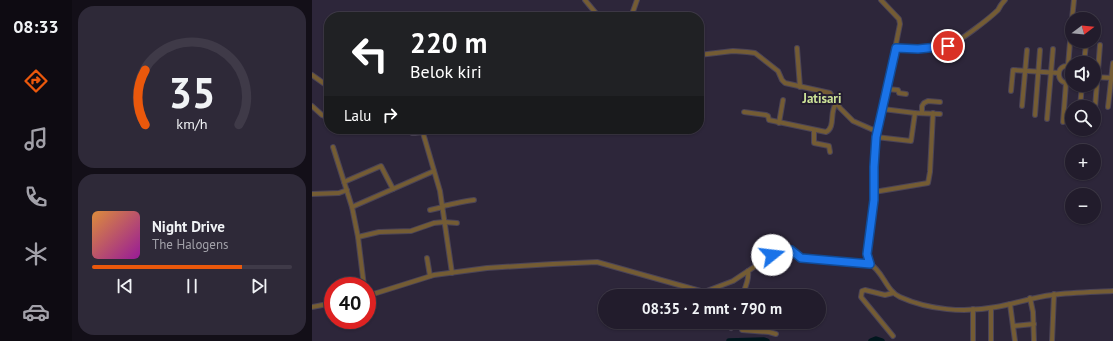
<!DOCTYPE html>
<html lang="id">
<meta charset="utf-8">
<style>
:root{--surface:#221c2c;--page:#2e2938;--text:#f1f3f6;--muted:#a2a1a9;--line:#3f3a48;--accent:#ea580c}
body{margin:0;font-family:"PT Sans",sans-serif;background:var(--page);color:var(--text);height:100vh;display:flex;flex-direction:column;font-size:15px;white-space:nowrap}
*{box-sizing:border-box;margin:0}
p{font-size:13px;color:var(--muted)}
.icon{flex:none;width:22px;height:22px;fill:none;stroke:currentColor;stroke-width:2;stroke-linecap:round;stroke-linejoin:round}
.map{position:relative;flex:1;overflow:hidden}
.drawer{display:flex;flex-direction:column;gap:6px;padding:6px;background:#130f18;width:240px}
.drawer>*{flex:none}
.guide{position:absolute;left:12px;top:12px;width:380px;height:122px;border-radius:16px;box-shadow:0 1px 3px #0004,0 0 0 1px var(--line);background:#202124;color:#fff;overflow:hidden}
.needle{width:26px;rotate:74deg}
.tools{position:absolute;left:753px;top:12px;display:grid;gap:8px}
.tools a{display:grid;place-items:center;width:36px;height:36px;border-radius:50%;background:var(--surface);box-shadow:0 1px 3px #0004,0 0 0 1px var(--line);font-size:20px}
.speed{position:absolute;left:12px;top:277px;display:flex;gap:8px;font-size:20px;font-weight:700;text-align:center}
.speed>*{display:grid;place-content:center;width:52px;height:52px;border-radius:50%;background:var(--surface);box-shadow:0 1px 3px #0004,0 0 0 1px var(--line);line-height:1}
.speed .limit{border:6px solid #d22;background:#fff;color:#111}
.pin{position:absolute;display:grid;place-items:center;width:34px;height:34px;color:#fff;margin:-17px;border:2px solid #fff;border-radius:50%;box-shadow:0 1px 4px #0007}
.me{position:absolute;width:44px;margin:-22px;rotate:74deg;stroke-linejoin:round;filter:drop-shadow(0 0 3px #0008)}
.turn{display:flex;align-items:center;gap:14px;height:84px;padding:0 20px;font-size:18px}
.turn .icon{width:52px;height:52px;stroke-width:2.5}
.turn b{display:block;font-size:28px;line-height:34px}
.then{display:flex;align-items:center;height:38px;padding:0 20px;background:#0003;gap:8px;font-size:15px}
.drawer .card{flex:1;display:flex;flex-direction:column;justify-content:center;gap:6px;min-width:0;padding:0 14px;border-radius:16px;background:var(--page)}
.drawer .dial{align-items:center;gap:0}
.dial svg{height:104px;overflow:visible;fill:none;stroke:var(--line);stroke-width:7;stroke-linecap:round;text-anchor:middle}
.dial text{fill:var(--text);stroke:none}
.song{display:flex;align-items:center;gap:12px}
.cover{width:48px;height:48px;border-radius:6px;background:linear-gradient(135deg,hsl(30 70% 55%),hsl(300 70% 35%))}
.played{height:4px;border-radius:2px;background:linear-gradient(90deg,var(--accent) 75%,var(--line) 75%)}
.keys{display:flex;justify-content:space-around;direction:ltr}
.trip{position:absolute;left:286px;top:289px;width:228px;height:40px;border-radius:20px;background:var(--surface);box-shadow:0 1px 3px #0004,0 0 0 1px var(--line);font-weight:600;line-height:40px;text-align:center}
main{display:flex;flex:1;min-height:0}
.menu{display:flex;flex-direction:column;width:72px;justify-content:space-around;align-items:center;background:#0e0b12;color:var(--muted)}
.menu .icon{width:28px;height:28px}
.menu .selected{color:var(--accent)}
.menu b{font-size:18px;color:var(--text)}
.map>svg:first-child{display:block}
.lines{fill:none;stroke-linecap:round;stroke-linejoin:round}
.river{stroke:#01171e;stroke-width:5.5}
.minor-casing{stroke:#4b4457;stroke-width:6}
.minor{stroke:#745c34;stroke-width:4}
.route-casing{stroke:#114b97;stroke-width:10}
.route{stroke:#1a73e8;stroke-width:7}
.labels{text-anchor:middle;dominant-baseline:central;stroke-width:4;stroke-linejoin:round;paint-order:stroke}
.quarter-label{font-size:13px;font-weight:bold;fill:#cce297;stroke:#231c30}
</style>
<main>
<nav class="menu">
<b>08:33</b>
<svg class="icon selected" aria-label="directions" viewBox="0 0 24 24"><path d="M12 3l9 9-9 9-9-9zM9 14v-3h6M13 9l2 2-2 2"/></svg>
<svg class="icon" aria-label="music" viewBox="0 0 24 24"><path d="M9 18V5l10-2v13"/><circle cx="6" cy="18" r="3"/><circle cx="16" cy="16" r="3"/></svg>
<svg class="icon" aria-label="phone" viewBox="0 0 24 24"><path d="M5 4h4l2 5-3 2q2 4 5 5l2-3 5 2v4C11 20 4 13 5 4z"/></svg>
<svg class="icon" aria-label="climate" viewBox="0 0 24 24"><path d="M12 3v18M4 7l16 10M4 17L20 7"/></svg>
<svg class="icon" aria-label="car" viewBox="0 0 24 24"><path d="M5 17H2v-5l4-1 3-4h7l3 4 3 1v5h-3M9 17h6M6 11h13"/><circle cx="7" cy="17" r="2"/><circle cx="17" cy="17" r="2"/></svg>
</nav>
<section class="drawer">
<div class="card dial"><svg viewBox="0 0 100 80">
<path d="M14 69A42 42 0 1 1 86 69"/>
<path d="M14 69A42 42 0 0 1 14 27" stroke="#ea580c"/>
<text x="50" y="56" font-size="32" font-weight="700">35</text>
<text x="50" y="72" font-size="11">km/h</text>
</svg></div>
<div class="card">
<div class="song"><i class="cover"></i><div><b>Night Drive</b><p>The Halogens</p></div></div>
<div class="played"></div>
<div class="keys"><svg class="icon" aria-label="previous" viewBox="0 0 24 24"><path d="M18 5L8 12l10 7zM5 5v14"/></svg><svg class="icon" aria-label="pause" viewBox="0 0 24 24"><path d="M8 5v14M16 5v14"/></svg><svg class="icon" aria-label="next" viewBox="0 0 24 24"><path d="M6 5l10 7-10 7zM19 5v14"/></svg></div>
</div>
</section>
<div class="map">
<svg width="801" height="341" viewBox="0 0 801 341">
<rect width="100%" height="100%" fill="#2d263a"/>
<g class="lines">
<g class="river">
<polyline points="417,341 452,340 455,341"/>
<polyline points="559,341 564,339 570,341"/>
</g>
<g class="minor-casing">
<g id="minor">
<polyline points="273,0 287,17"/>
<polyline points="319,17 325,0"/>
<polyline points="760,19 762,0"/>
<polyline points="485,48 488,87"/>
<path d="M584,48C601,49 620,51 636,46C647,42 678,18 686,10C688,6 690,3 693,0"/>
<polyline points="387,55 421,51 435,52 443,53 466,71 470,80 473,83 518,93 528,108 541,121 566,132"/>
<polyline points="772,63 774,44"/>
<polyline points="756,66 760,19"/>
<path d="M760,67C741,60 744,90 760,81"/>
<polyline points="0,75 17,87"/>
<polyline points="782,77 801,78"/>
<polyline points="575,89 586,90 587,93 594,94"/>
<polyline points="699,91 701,70 747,73"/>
<polyline points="0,106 10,115 17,118"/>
<polyline points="710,106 715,50"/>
<polyline points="768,107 770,85"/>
<polyline points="796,107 801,63"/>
<polyline points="783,108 788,45"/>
<polyline points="571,109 603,113 628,114"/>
<path d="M432,112L454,115L456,116L457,120L514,132C524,127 517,112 524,104"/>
<polyline points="610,113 610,106 612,103 616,101 628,102"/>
<polyline points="723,115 728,50"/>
<polyline points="735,119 741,49"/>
<polyline points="751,122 754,83"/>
<polyline points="467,123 471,100"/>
<polyline points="96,129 100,133 103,133 134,129"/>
<polyline points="173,129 178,130"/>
<polyline points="502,130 502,143 517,146 518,152"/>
<polyline points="111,133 128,191 140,273"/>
<polyline points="564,137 599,141 603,113"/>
<polyline points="21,147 40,207 46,237 52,286"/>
<polyline points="32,182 69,166 81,189"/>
<polyline points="562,192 616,183 618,172 621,113"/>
<polyline points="0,194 27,193 35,190"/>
<path d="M131,206C142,204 151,201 162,200"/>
<polyline points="40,207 122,171"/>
<polyline points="118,210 131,207"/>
<polyline points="46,237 67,232 99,231 122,223 132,222 145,223"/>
<polyline points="115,258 118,276"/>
<polyline points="558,264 555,254 562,200 562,167 564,137 571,109 588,24 587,19 569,0"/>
<path d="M55,296L122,275L175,268L241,264L285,262L392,292L421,281L460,255L474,249L479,250L489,258L558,264C571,271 574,291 588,297C617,310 652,313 684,307C703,304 721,297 740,295C760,292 781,292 801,291"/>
<path d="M432,296C430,290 438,282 436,271"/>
<polyline points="718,298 721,312 722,341"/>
<polyline points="698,304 703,341"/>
<polyline points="0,307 21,303"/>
<polyline points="428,322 430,330 457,332 464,334"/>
<polyline points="702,326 722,324"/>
<polyline points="419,328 423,322"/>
<polyline points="581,336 549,297 550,291 553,290 573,295 581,293"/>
<polyline points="661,340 661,309"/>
<polyline points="679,341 679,308"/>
<polyline points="740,341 742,294"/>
</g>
</g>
<use href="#minor" class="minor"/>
</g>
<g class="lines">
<g class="route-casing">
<polyline id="route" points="460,255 474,249 479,250 489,258 558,264 555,254 562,200 562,167 564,137 584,48 606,49 636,46"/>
</g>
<use href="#route" class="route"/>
</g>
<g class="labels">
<g class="quarter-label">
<text x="510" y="98">Jatisari</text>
</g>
</g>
</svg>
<div class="tools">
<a><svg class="needle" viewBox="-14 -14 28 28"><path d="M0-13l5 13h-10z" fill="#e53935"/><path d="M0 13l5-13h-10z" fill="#a2a1a9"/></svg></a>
<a><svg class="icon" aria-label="sound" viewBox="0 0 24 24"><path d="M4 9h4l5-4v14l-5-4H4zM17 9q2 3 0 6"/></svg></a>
<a><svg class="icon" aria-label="search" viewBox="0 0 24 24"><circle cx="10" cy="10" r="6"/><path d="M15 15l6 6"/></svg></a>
<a>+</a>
<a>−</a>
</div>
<div class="speed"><div class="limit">40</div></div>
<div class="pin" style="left:636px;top:46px;background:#d93025"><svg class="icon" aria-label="arrive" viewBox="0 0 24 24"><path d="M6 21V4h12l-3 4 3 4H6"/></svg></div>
<svg class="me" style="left:460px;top:255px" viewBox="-20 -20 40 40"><circle r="19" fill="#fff"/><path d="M0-13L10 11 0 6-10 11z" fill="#1a73e8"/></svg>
<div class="trip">08:35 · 2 mnt · 790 m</div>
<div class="guide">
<div class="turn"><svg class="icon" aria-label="left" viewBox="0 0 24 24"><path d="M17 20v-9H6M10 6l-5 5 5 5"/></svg><div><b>220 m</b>Belok kiri</div></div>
<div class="then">Lalu<svg class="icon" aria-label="right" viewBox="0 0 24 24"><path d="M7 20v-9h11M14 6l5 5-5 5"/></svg></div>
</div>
</div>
</main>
